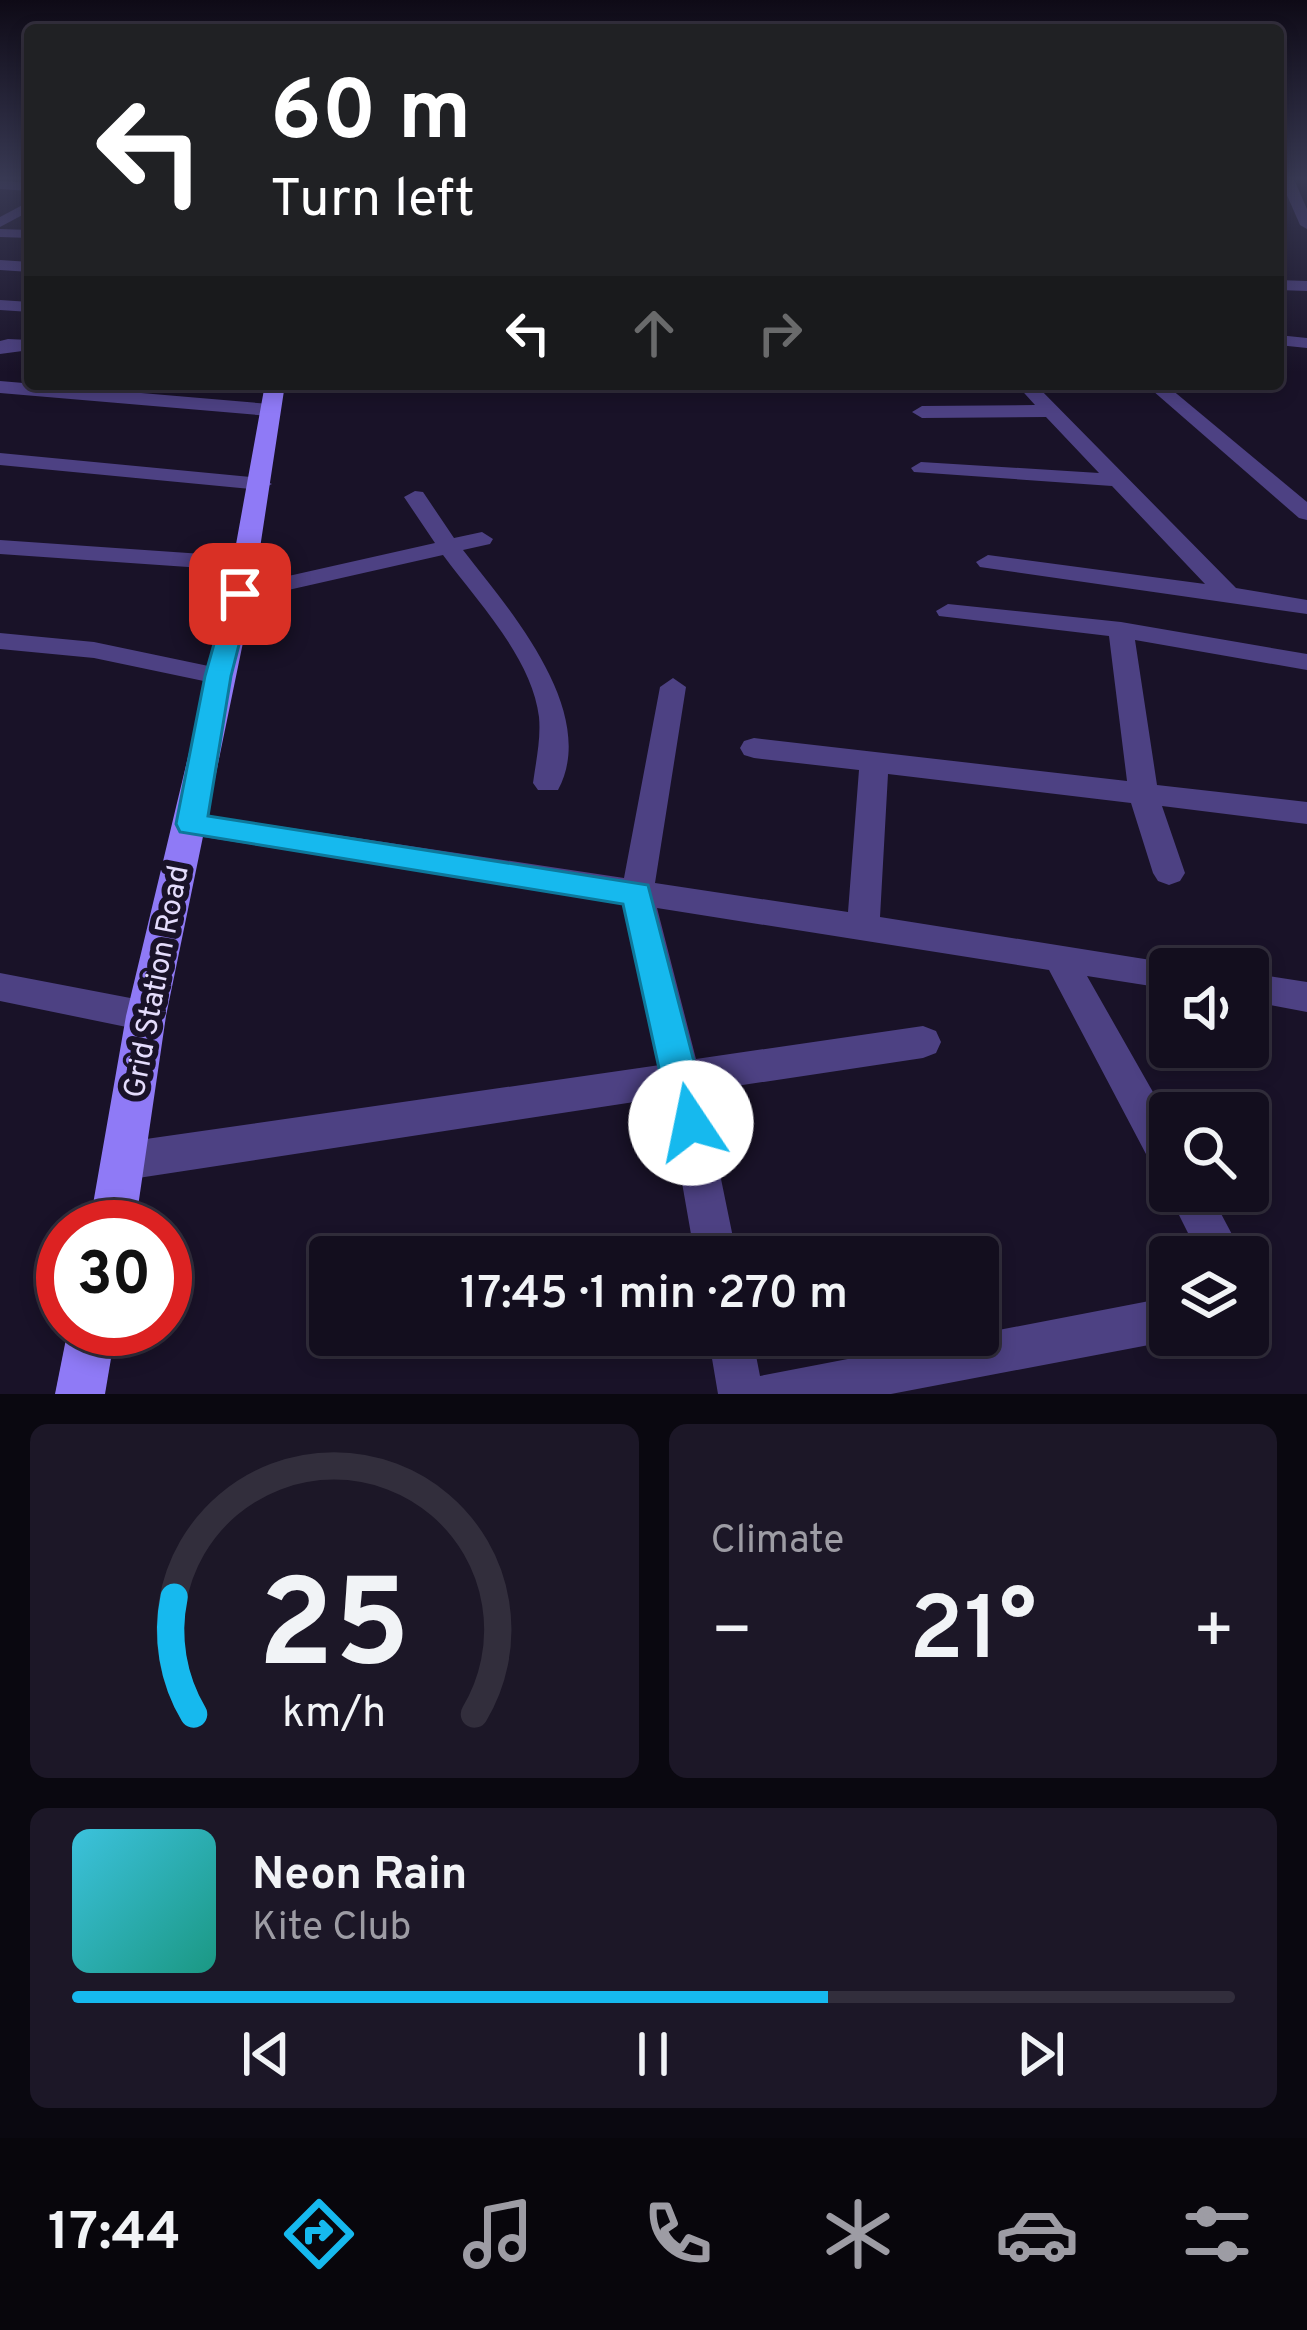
<!DOCTYPE html>
<meta charset="utf-8">
<style>
:root{--surface:#130e1e;--page:#1c1727;--text:#f1f3f6;--muted:#9d9ca4;--line:#322e3c;--accent:#16b9ee}
body{margin:0;font-family:Overpass,sans-serif;background:var(--page);color:var(--text);height:100vh;display:flex;flex-direction:column;font-size:45px;white-space:nowrap}
*{box-sizing:border-box;margin:0}
p{font-size:39px;color:var(--muted)}
.icon{flex:none;width:66px;height:66px;fill:none;stroke:currentColor;stroke-width:2;stroke-linecap:round;stroke-linejoin:round}
.map{position:relative;height:1394px;overflow:hidden}
.details{display:flex;flex-direction:column;gap:30px;padding:30px;background:#0a0810;flex:1}
.details>*{flex:none}
.banner{position:absolute;left:24px;top:24px;width:1260px;height:366px;border-radius:12px;box-shadow:0 6px 18px #0003,0 0 0 3px var(--line);background:#202124;color:#fff;overflow:hidden}
.fabs{position:absolute;left:1149px;top:948px;display:grid;gap:24px}
.fabs a{display:grid;place-items:center;width:120px;height:120px;border-radius:12px;background:var(--surface);box-shadow:0 6px 18px #0003,0 0 0 3px var(--line);font-size:60px}
.speed{position:absolute;left:36px;top:1200px;display:flex;gap:24px;font-size:60px;font-weight:700;text-align:center}
.speed>*{display:grid;place-content:center;width:156px;height:156px;border-radius:50%;background:var(--surface);box-shadow:0 6px 18px #0003,0 0 0 3px var(--line);line-height:1}
.speed .limit{border:18px solid #d22;background:#fff;color:#111}
.pin{position:absolute;display:grid;place-items:center;width:102px;height:102px;color:#fff;margin:-51px;border-radius:24px;box-shadow:0 6px 18px #0006}
.me{position:absolute;width:132px;margin:-66px;rotate:349deg;stroke-linejoin:round;filter:drop-shadow(0 0 9px #0008)}
.turn{display:flex;align-items:center;gap:42px;height:252px;padding:0 48px;font-size:54px}
.turn .icon{width:156px;height:156px;stroke-width:2.5}
.turn b{display:block;font-size:84px;line-height:102px}
.lanes{display:flex;align-items:center;height:114px;padding:0 48px;background:#0003;justify-content:center;gap:60px;direction:ltr}
.lanes .off{opacity:.35}
.big{font-size:90px;font-weight:600;line-height:1.1}
.details .widget{flex:1;display:flex;flex-direction:column;justify-content:center;gap:18px;min-width:0;padding:0 42px;border-radius:18px;background:var(--page)}
.details .dial{align-items:center;gap:0}
.dial svg{height:312px;overflow:visible;fill:none;stroke:var(--line);stroke-width:7;stroke-linecap:round;text-anchor:middle}
.dial text{fill:var(--text);stroke:none}
.song{display:flex;align-items:center;gap:36px}
.cover{width:144px;height:144px;border-radius:18px;background:linear-gradient(135deg,hsl(190 70% 55%),hsl(170 70% 35%))}
.played{height:12px;border-radius:6px;background:linear-gradient(90deg,var(--accent) 65%,var(--line) 65%)}
.keys{display:flex;justify-content:space-around;direction:ltr}
.heat{display:flex;justify-content:space-between;align-items:center;font-size:66px;direction:ltr}
.details .tiles{flex:1;display:grid;gap:30px;grid-template-columns:1fr 1fr}
.widget:last-child{grid-column:span 2}
.trip{position:absolute;left:309px;top:1236px;width:690px;height:120px;border-radius:12px;background:var(--surface);box-shadow:0 6px 18px #0003,0 0 0 3px var(--line);font-weight:600;line-height:120px;text-align:center}
.tab-bar{display:flex;height:192px;justify-content:space-around;align-items:center;background:#08060c;color:var(--muted)}
.tab-bar .icon{width:84px;height:84px}
.tab-bar .on{color:var(--accent)}
.tab-bar b{font-size:54px;color:var(--text)}
.map>svg:first-child{display:block}
.lines{fill:none;stroke-linecap:round;stroke-linejoin:round}
.minor{fill:#4d4183;fill-rule:evenodd}
.secondary{fill:#8f7af6;fill-rule:evenodd}
.route{fill:#16b9ee;stroke:#0e789b;stroke-width:3}
.labels{text-anchor:middle;dominant-baseline:central;stroke-width:12;stroke-linejoin:round;paint-order:stroke}
.street-label{font-size:30px;fill:#e4dcfc;stroke:#191228}
</style>
<div class="map">
<svg width="1307" height="1394" viewBox="0 0 1307 1394">
<rect width="100%" height="100%" fill="#191228"/>
<g class="lines">
<g class="minor">
<polygon points="1279,177 1293,177 1307,209 1307,229 1300,225"/>
<polygon points="0,181 30,183 30,191 0,189"/>
<polygon points="30,201 30,211 0,227 0,217"/>
<polygon points="0,229 30,230 30,238 0,237"/>
<polygon points="0,260 30,262 30,272 0,270"/>
<polygon points="1278,280 1307,281 1307,291 1278,290"/>
<polygon points="0,300 30,302 30,312 0,310"/>
<polygon points="1278,335 1307,338 1307,348 1278,345"/>
<polygon points="8,339 30,340 30,350 0,354 0,341"/>
<polygon points="0,381 270,404 280,410 270,416 0,393"/>
<polygon points="1016,384 1035,384 1236,588 1307,600 1307,614 980,567 976,562 988,555 1205,584 1112,486 914,472 911,468 921,462 1099,473 1046,417 922,418 912,412 922,406 1035,405"/>
<polygon points="1145,384 1165,384 1307,502 1307,520 1299,518"/>
<polygon points="0,453 261,478 272,484 261,490 0,465"/>
<path d="M415,491L423,492L454,538L482,532L493,539L490,544L463,550C508,608 600,712 558,790H538L533,783C536,761 541,739 539,717C532,658 477,601 443,555L240,601L228,594L240,587L435,543L404,497Z"/>
<polygon points="0,540 246,557 258,564 246,571 0,554"/>
<polygon points="948,604 1121,622 1307,654 1307,670 1135,640 1157,785 1307,802 1307,824 1162,806 1185,873 1180,881 1169,885 1158,881 1153,873 1131,803 888,774 880,917 1182,965 1184,969 1170,969 1170,989 1087,976 1170,1122 1170,1178 1156,1173 1049,970 657,908 696,1059 923,1026 936,1031 941,1042 936,1053 923,1058 703,1091 737,1257 695,1257 667,1097 125,1180 111,1174 105,1161 111,1148 125,1142 660,1065 623,903 191,835 180,832 176,824 180,816 191,813 624,878 660,687 673,678 686,687 655,883 848,912 859,770 754,758 744,755 740,748 744,741 754,738 1127,781 1109,636 939,616 936,611"/>
<polygon points="0,633 94,642 218,668 231,676 218,684 94,658 0,649"/>
<polygon points="0,973 146,1001 159,1005 164,1016 159,1027 146,1031 0,1001"/>
<polygon points="1248,973 1307,982 1307,1012 1248,1001"/>
<polygon points="1170,1184 1170,1191 1209,1191 1244,1257 1200,1257 1167,1191"/>
<polygon points="1248,1280 1263,1287 1270,1305 1263,1320 1248,1327"/>
<polygon points="1170,1297 1170,1335 1184,1335 1170,1341 891,1394 718,1394 708,1335 752,1335 760,1376"/>
</g>
<g class="secondary">
<polygon points="265,384 285,384 253,594 166,1016 135,1227 89,1227 126,1016 227,594"/>
<polygon points="68,1329 116,1329 105,1394 55,1394"/>
</g>
</g>
<linearGradient id="sky" x2="0" y2="1"><stop stop-color="#0e0a16"/><stop offset="0.48" stop-color="#383953"/><stop offset="1" stop-color="#383953" stop-opacity="0"/></linearGradient>
<rect width="1307" height="372" fill="url(#sky)"/>
<polygon class="route" points="240,587 252,594 231,676 208,816 648,885 710,1123 704,1135 691,1140 677,1135 671,1123 623,904 180,832 176,824 205,676 228,594"/>
<g class="labels">
<g class="street-label">
<text transform="translate(158 982) rotate(-79)">Grid Station Road</text>
</g>
</g>
</svg>
<div class="fabs">
<a><svg class="icon" aria-label="sound" viewBox="0 0 24 24"><path d="M4 9h4l5-4v14l-5-4H4zM17 9q2 3 0 6"/></svg></a>
<a><svg class="icon" aria-label="search" viewBox="0 0 24 24"><circle cx="10" cy="10" r="6"/><path d="M15 15l6 6"/></svg></a>
<a><svg class="icon" aria-label="layers" viewBox="0 0 24 24"><path d="M12 4l9 5-9 5-9-5zM3 14l9 5 9-5"/></svg></a>
</div>
<div class="speed"><div class="limit">30</div></div>
<div class="pin" style="left:240px;top:594px;background:#d93025"><svg class="icon" aria-label="arrive" viewBox="0 0 24 24"><path d="M6 21V4h12l-3 4 3 4H6"/></svg></div>
<svg class="me" style="left:691px;top:1123px" viewBox="-20 -20 40 40"><circle r="19" fill="#fff"/><path d="M0-13L10 11 0 6-10 11z" fill="#16b9ee"/></svg>
<div class="trip">17:45 · 1 min · 270 m</div>
<div class="banner">
<div class="turn"><svg class="icon" aria-label="left" viewBox="0 0 24 24"><path d="M17 20v-9H6M10 6l-5 5 5 5"/></svg><div><b>60 m</b>Turn left</div></div>
<div class="lanes"><svg class="icon" aria-label="left" viewBox="0 0 24 24"><path d="M17 20v-9H6M10 6l-5 5 5 5"/></svg><svg class="icon off" aria-label="ahead" viewBox="0 0 24 24"><path d="M12 20V5M6 11l6-6 6 6"/></svg><svg class="icon off" aria-label="right" viewBox="0 0 24 24"><path d="M7 20v-9h11M14 6l5 5-5 5"/></svg></div>
</div>
</div>
<section class="details">
<div class="tiles">
<div class="widget dial"><svg viewBox="0 0 100 80">
<path d="M14 69A42 42 0 1 1 86 69"/>
<path d="M14 69A42 42 0 0 1 9 39" stroke="#16b9ee"/>
<text x="50" y="56" font-size="32" font-weight="700">25</text>
<text x="50" y="72" font-size="11">km/h</text>
</svg></div>
<div class="widget"><p>Climate</p>
<div class="heat"><a>−</a><b class="big">21°</b><a>+</a></div>
</div>
<div class="widget">
<div class="song"><i class="cover"></i><div><b>Neon Rain</b><p>Kite Club</p></div></div>
<div class="played"></div>
<div class="keys"><svg class="icon" aria-label="previous" viewBox="0 0 24 24"><path d="M18 5L8 12l10 7zM5 5v14"/></svg><svg class="icon" aria-label="pause" viewBox="0 0 24 24"><path d="M8 5v14M16 5v14"/></svg><svg class="icon" aria-label="next" viewBox="0 0 24 24"><path d="M6 5l10 7-10 7zM19 5v14"/></svg></div>
</div>
</div>
</section>
<nav class="tab-bar">
<b>17:44</b>
<svg class="icon on" aria-label="directions" viewBox="0 0 24 24"><path d="M12 3l9 9-9 9-9-9zM9 14v-3h6M13 9l2 2-2 2"/></svg>
<svg class="icon" aria-label="music" viewBox="0 0 24 24"><path d="M9 18V5l10-2v13"/><circle cx="6" cy="18" r="3"/><circle cx="16" cy="16" r="3"/></svg>
<svg class="icon" aria-label="phone" viewBox="0 0 24 24"><path d="M5 4h4l2 5-3 2q2 4 5 5l2-3 5 2v4C11 20 4 13 5 4z"/></svg>
<svg class="icon" aria-label="climate" viewBox="0 0 24 24"><path d="M12 3v18M4 7l16 10M4 17L20 7"/></svg>
<svg class="icon" aria-label="car" viewBox="0 0 24 24"><path d="M5 17H2v-5l4-1 3-4h7l3 4 3 1v5h-3M9 17h6M6 11h13"/><circle cx="7" cy="17" r="2"/><circle cx="17" cy="17" r="2"/></svg>
<svg class="icon" aria-label="filters" viewBox="0 0 24 24"><path d="M4 7h16M4 17h16"/><circle cx="9" cy="7" r="2"/><circle cx="15" cy="17" r="2"/></svg>
</nav>
